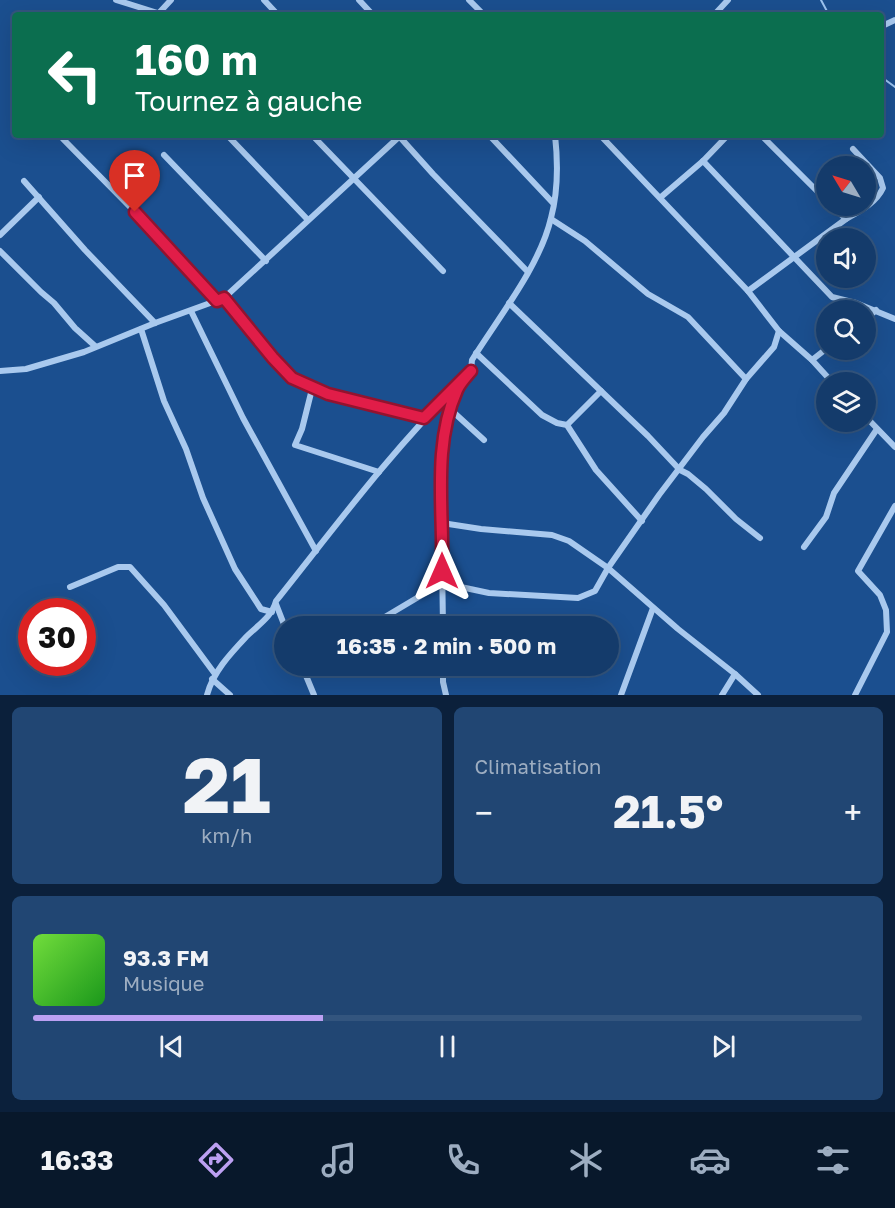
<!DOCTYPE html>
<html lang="fr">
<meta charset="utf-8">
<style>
:root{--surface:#143b6b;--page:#214673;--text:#f1f3f6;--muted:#9dadc1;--line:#33557e;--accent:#bca0f2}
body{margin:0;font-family:"Golos Text",sans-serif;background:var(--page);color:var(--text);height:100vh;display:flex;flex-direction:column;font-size:22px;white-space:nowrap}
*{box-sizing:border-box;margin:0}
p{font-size:20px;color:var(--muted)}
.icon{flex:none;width:33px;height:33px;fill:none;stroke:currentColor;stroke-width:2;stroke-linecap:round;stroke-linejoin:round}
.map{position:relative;height:695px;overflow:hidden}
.details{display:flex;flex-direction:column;gap:12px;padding:12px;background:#0b203b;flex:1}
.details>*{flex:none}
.guide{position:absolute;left:12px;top:12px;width:872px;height:126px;border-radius:6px;box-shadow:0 6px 24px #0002,0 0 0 2px var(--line);background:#0b6e4f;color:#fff;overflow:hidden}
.needle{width:39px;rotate:308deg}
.controls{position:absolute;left:816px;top:156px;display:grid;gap:12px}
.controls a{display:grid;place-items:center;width:60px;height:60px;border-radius:50%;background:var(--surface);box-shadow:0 6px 24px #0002,0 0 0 2px var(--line);font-size:30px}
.speed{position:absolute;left:18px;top:598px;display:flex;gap:12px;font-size:30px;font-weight:700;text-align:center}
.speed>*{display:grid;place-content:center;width:78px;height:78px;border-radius:50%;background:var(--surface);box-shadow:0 6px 24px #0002,0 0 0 2px var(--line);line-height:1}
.speed .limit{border:9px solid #d22;background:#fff;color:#111}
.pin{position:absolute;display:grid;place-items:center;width:51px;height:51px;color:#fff;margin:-62px -26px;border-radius:50% 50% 50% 0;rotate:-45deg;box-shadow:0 0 6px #0007}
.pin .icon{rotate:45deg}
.me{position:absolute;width:66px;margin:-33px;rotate:0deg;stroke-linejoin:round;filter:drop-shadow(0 0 4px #0008)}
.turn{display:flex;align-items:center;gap:21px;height:126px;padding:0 24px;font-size:27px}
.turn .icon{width:78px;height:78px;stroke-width:2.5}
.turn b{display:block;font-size:42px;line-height:51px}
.big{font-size:45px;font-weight:700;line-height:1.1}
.details .card{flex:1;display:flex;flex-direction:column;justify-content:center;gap:9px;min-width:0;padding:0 21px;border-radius:9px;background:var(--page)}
.details .dial{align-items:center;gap:0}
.dial b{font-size:78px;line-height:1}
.song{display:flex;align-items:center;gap:18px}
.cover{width:72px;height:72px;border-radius:9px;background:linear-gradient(135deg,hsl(100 70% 55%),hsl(120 70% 35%))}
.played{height:6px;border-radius:3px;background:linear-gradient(90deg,var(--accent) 35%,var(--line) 35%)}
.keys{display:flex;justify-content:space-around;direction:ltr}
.heat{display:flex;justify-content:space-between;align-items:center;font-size:33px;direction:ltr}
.details .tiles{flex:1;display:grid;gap:12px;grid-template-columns:1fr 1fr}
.card:last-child{grid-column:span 2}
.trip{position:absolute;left:274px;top:616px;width:345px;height:60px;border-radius:30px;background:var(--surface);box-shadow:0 6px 24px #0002,0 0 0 2px var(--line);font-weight:700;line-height:60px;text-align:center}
.dock{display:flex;height:96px;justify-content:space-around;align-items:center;background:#08182b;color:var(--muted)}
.dock .icon{width:42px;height:42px}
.dock .on{color:var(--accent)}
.dock b{font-size:27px;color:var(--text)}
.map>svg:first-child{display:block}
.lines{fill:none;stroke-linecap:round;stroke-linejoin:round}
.stream{stroke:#9cc4f0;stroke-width:2}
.minor{stroke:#a9c9ee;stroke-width:6}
.route-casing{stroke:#92132f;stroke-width:15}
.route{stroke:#e11d48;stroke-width:10}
</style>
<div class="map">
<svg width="895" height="695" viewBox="0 0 895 695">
<rect width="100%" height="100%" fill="#1b4f8f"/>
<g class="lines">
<g class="stream">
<polyline points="821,0 829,15"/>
<polyline points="880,76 895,87"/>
</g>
<g class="minor">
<polyline points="116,0 164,15"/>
<polyline points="264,0 278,15"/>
<polyline points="359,0 373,15"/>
<polyline points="469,0 484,15"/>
<polyline points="157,15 171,0"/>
<polyline points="714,15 728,0"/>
<polyline points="880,27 895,20"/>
<polyline points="227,135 308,220"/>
<polyline points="312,135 443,271"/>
<polyline points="398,135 433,174 528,272"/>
<polyline points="489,135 553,203"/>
<polyline points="600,135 748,291 779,331 812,360 832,382"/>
<polyline points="761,135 826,200"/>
<polyline points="63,139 135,212 217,301"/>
<polyline points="164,155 266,261"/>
<polyline points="703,161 832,297 856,303 895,319"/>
<polyline points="24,181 85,250 155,323"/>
<polyline points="661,197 703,161 728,135"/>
<polyline points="551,219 585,241 648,294 688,317 746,379"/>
<path d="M846,219C860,211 876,203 883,188L880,178L853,149"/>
<polyline points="0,235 39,197"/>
<polyline points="0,251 41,292 54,303 75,328 95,346"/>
<polyline points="748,291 846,219 832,206"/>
<polyline points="224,298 280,368 292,378 329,394 424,418"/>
<polyline points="509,303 648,436 680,470 688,474 706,489 736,519 760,538"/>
<polyline points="191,311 243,418 316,551"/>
<polyline points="866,319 876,310"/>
<polyline points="141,329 164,401 186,449 203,498 235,569 261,609 272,612"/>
<polyline points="476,353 542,415 557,423 567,425 596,470 642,521"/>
<polyline points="812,360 826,349"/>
<polyline points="0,371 26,369 84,352 155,323 224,298 401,135"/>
<polyline points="312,389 302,429 295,445 379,472"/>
<polyline points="450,409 484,440"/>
<polyline points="866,417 895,447"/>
<polyline points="567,425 601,391"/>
<polyline points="442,523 481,529 552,535 569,541 608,568 678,629 735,674 758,695"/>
<polyline points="804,547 826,517 834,493 877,429"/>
<polyline points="70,587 118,567 130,567 164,605 215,674"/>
<polyline points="276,604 285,627"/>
<polyline points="368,627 442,583 489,593 578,598 595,591 608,568 659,495 703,437 724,413 746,379 774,347 779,331"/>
<path d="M443,627L441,489L444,434L457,387L471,371L472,360C498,318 540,266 551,218C558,192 558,162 555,135"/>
<polyline points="302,666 314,695"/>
<polyline points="443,666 443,682 446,695"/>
<polyline points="212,679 230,695"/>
<path d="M207,695C213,672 230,654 246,637C258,625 272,617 276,601C335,527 391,451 458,385"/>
<polyline points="621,695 653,608"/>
<polyline points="722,695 735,674"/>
<polyline points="855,695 887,632 886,610 880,595 858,571 895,506"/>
</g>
</g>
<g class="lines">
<g class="route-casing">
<path id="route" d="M135,212L217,301L224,298L273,358L292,378L328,394L424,418L471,371C466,377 460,383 457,390C432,446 444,512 442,571"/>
</g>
<use href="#route" class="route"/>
</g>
</svg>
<div class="controls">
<a><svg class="needle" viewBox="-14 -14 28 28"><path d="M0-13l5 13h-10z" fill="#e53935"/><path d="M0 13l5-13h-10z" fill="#9dadc1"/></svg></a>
<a><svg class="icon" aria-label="sound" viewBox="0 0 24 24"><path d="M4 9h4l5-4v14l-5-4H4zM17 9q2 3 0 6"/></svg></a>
<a><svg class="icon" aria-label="search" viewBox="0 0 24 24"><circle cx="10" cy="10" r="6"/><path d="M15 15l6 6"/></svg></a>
<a><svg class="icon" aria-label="layers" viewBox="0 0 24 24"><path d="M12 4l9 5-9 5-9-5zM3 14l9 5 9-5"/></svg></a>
</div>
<div class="speed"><div class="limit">30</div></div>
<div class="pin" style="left:135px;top:212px;background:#d93025"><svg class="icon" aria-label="arrive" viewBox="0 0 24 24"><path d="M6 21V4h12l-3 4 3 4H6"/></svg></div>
<svg class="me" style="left:442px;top:571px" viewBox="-20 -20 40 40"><path d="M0-17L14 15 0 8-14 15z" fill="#e11d48" stroke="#fff" stroke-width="4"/></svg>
<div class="trip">16:35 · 2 min · 500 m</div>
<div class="guide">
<div class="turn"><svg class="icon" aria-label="left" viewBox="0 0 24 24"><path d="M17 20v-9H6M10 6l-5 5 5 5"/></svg><div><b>160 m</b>Tournez à gauche</div></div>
</div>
</div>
<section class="details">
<div class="tiles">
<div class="card dial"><b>21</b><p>km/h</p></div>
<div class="card"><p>Climatisation</p>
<div class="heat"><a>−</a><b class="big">21.5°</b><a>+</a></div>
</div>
<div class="card">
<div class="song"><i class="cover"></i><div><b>93.3 FM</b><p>Musique</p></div></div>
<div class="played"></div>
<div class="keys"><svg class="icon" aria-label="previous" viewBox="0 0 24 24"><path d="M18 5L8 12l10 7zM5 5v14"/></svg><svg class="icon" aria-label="pause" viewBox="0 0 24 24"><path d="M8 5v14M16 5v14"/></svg><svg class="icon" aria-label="next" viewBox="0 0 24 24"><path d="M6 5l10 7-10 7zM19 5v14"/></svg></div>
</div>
</div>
</section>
<nav class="dock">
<b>16:33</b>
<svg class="icon on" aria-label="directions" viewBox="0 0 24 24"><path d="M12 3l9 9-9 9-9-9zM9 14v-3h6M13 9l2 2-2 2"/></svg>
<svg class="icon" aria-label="music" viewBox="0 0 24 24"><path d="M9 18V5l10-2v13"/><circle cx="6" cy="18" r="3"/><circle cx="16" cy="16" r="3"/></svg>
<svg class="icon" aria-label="phone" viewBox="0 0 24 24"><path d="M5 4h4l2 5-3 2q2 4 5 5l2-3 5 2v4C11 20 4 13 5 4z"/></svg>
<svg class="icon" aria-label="climate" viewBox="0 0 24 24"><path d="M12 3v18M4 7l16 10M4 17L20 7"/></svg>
<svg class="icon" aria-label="car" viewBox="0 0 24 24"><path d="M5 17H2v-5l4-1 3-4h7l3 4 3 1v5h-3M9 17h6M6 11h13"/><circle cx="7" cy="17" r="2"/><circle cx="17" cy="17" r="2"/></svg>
<svg class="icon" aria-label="filters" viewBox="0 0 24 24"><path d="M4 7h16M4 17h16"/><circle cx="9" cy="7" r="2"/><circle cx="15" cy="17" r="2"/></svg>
</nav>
